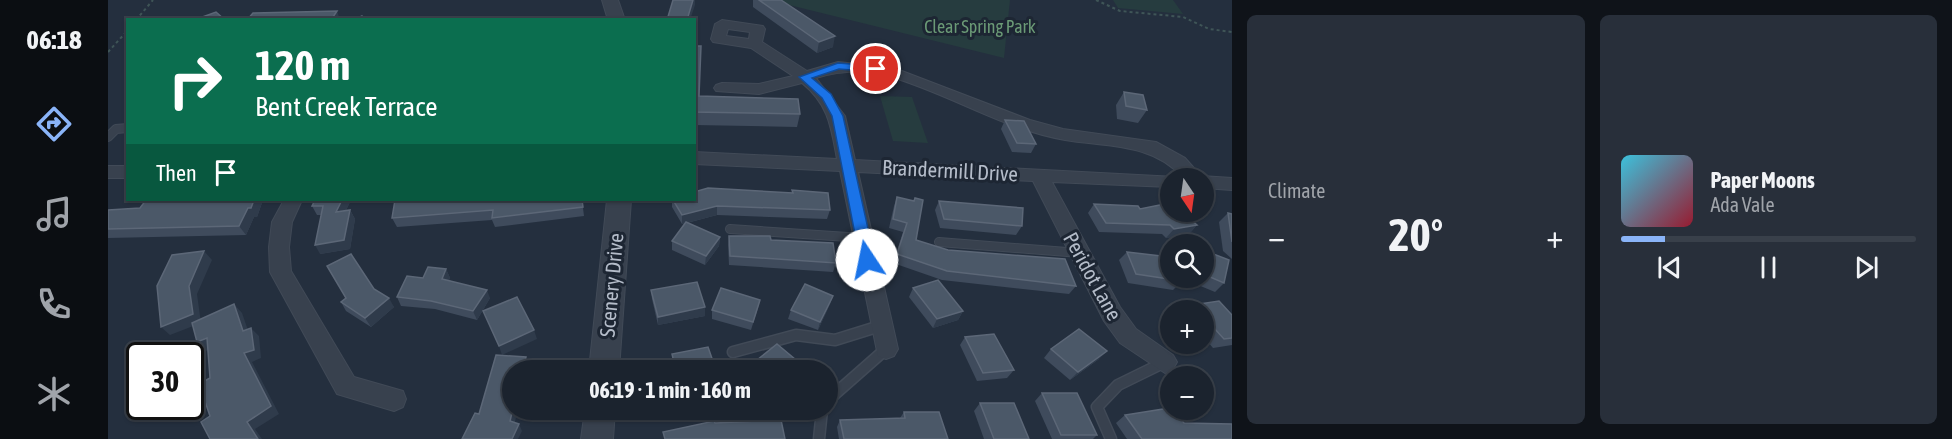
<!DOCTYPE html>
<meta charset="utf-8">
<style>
:root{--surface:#1b232e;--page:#282f3a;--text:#f1f3f6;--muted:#a0a4aa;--line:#39404a;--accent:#8ab4f8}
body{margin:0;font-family:"Asap Condensed",sans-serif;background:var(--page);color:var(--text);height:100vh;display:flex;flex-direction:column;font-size:22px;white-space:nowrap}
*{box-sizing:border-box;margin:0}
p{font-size:20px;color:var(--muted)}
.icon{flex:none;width:33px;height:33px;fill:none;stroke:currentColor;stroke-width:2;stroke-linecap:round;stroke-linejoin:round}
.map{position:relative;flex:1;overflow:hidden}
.drawer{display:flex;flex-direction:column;gap:15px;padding:15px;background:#0f1319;width:720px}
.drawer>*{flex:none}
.banner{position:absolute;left:18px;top:18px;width:570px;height:183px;border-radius:0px;box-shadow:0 2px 4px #0004,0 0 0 2px var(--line);background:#0b6e4f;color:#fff;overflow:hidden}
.needle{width:39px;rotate:167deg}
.buttons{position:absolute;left:1052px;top:168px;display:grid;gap:12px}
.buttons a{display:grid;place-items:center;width:54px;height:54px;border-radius:50%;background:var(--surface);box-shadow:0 2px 4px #0004,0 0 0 2px var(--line);font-size:30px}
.speed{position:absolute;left:18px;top:342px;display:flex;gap:12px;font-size:30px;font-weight:700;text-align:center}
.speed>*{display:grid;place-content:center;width:78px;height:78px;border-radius:50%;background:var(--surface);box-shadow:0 2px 4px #0004,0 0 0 2px var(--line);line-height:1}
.speed .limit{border:3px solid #111;border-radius:9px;background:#fff;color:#111}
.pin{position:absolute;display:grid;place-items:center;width:51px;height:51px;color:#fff;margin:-26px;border:3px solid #fff;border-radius:50%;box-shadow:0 2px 6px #0007}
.me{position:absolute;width:66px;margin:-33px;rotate:349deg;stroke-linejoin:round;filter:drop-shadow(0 0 4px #0008)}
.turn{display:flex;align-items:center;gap:21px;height:126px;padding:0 30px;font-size:27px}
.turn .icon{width:78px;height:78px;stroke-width:2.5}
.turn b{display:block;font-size:42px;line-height:51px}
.then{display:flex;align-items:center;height:57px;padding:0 30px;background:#0003;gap:12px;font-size:22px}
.big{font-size:45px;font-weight:700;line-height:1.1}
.drawer .tile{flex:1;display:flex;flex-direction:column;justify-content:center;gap:9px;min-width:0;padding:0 21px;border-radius:9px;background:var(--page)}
.song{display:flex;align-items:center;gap:18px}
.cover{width:72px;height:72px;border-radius:9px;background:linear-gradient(135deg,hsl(190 70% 55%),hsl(350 70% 35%))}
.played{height:6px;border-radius:3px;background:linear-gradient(90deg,var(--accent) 15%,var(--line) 15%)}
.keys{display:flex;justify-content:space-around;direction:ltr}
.heat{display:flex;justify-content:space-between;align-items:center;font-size:33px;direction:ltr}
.drawer .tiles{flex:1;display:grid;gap:15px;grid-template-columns:repeat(2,1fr)}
.trip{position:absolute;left:394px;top:360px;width:336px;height:60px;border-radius:30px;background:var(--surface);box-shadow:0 2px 4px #0004,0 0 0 2px var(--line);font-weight:700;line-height:60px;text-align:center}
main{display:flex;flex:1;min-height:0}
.tabs{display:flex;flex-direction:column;width:108px;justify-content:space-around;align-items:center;background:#0b0e12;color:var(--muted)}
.tabs .icon{width:42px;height:42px}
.tabs .active{color:var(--accent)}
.tabs b{font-size:27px;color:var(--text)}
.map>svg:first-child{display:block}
.green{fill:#263c3f}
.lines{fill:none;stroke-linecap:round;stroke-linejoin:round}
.service-far1-casing{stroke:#414a57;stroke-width:10}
.service-casing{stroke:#414a57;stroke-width:13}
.minor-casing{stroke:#414a57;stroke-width:2}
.tertiary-casing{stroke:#414a57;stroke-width:2}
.path{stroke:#3f5557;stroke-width:2;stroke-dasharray:3 3;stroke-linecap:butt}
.service-far1{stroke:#38414e;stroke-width:8}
.service{stroke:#38414e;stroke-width:10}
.minor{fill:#38414e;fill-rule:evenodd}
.tertiary{fill:#38414e;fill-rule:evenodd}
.wall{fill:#3f4b5c}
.shaded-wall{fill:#2f3b4b}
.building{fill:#4b5868;stroke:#5c6777;stroke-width:1.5}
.route{fill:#1a73e8;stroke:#114b97;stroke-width:1.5}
.labels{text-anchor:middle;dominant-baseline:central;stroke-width:6;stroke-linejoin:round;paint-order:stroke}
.far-park-label{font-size:18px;fill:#6b9a76;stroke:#1d2633}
.street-label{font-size:21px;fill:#b4bcc9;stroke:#1d2633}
</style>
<main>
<nav class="tabs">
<b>06:18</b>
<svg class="icon active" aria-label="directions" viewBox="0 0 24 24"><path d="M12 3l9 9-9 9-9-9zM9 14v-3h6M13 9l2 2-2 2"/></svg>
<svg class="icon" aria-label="music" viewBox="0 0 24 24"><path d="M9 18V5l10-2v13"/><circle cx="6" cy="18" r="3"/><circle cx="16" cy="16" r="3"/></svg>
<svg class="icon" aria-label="phone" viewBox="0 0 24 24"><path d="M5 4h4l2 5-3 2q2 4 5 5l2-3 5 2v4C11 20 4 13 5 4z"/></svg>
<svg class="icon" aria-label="climate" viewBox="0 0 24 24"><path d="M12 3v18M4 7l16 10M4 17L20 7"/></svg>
</nav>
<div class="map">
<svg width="1124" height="439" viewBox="0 0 1124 439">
<rect width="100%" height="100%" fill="#242f3e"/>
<g class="green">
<polygon points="661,0 902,0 896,58 892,57"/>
<polygon points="1005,0 1065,0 1075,14 1010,8"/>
<polygon points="772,96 804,97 820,143 785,141"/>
</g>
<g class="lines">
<g class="service-far1-casing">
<g id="service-far1">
<polyline points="0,137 8,129 20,128"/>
<polyline points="622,229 755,238"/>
<polyline points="831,242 972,253"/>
</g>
</g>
<g class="service-casing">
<g id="service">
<polyline points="625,352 688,335 727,340 772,326"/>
<polyline points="720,400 778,349"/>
<polyline points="711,439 714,410"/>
<polyline points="1003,439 989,407 1010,385 1057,362"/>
</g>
</g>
<g class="minor-casing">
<g id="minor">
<path d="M614,20L655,26L657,29L654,42L699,71L730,62L786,68L922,120L955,129L1048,142L1077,158L1093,176L1124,178V190L1095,188V178H1075C1045,143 999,147 957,140C894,129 840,93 780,76C756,69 731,71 708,78L737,116L747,160L1068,177L1070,178H1062V187L944,182L1012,307L1028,329L1065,355L1069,362L1065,369L1057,373L1012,343L996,321L925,181L750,172L790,349L786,356L778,359L770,356L732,171L586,164V152L729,159C723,127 721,105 694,83L651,94L608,91L606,88L608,85L614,83L651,84L685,76L643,48L605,42L603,39L607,24ZM620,29L642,32L641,39L618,36Z"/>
<rect x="0" y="166" width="20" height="12"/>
<polygon points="176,200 194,200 184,222 181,247 183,271 246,377 295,391 298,399 295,407 286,411 229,394 162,272 161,247 164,222"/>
</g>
</g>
<g class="tertiary-casing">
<g id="tertiary">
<polygon points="494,0 510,0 517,20 500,20"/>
<polygon points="499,200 523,200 511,370 481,370"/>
<polygon points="477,410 507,410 505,439 473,439"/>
</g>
</g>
<g class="path">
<polyline points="988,0 1012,11 1075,17 1101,29 1124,32"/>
<polyline points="28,20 45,0"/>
<polyline points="0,52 20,30"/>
</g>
<use href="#service-far1" class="service-far1"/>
<use href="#service" class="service"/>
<use href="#minor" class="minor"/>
<use href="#tertiary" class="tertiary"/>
</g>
<g class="wall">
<polygon points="645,0 673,0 725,47 709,53 645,7"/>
<polygon points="586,46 591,96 692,114 689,127 586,125"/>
<polygon points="1016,92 1039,110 1030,123 1009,119 1008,105"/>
<polygon points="897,120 928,144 923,153 904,152 893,129"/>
<polygon points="684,190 722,210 719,219 609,215 579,223 612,237 611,246 597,265 564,250 564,241 578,223 574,224 564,207 564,200 586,200 684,193"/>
<polygon points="789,197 808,240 840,250 968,286 961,294 834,280 785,263 795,232 781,228 786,206"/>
<polygon points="38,200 155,200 149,217 146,217 138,235 0,238 0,210 32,208"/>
<polygon points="207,200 243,200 238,210 242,210 247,219 242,249 212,254 213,215 209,215 204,206"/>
<polygon points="474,200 476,216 387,227 384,220 289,227 284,218"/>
<polygon points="831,201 914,226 908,235 832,228 827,210"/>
<polygon points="986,204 1032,209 1089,225 1081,234 1058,238 1054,234 991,232 980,213"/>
<polygon points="1120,213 1124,214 1124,259 1115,251 1111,222"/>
<polygon points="621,236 663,240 728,263 725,272 621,265 620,245"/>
<polygon points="1095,250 1116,283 1107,292 1073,278 1095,278"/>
<polygon points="1019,252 1074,281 1065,290 1020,283 1011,260"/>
<polygon points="338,269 342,278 341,280 382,298 369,320 327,309 293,306 289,297 315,278"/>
<polygon points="805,288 855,311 850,320 825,328 801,297"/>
<polygon points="266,289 286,307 263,327 238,311 233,302"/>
<polygon points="543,290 597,316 550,325 544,299"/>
<polygon points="725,296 722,304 710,330 680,319 683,310"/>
<polygon points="652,300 650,308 643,330 604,319 604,310"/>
<polygon points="1085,305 1124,315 1124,345 1105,348 1095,336 1095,310 1079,310"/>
<polygon points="857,337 906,370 899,378 869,381 852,345"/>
<polygon points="943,349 991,359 962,380 936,358"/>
<polygon points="564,354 608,370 566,370 564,362"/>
<polygon points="649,360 700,370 649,370 648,369"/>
<polygon points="934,393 989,435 985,439 944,439 927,401"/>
<polygon points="872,403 921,439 876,439 866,411"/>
<polygon points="796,412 840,439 731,439 729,427 732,420 792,418"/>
<polygon points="1017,415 1076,423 1124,439 1019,439 1008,423"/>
</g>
<g class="shaded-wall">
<polygon points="585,0 587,0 587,5 582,20 579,20"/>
<polygon points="229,11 232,20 223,20"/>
<polygon points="727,36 725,47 709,53 711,42"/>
<polygon points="146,200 155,200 149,217 146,217 138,235 131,226 140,208"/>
<polygon points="234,200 243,200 233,221 228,212"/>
<polygon points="609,206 609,215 574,224 574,215"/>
<polygon points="242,210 247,219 242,249 212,254 207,245"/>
<polygon points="1089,225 1081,234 1058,238 1066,229"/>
<polygon points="612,237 611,246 597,265 598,256"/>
<polygon points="96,251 104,260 89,294 93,323 62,335 53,327 81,286"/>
<polygon points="338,269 342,278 338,287 334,279"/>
<polygon points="379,290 382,298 369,320 365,311"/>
<polygon points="725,296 722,304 710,330 712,322"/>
<polygon points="281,298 286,307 263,327 257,318"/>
<polygon points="126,304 134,313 143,339 135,331"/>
<polygon points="597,307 597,316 550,325 550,317"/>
<polygon points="855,311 850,320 825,328 829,319"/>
<polygon points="143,328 151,336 153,358 144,362 171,414 147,429 154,439 150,439 139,422 136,353"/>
<polygon points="426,330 429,339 394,355 391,346"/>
<polygon points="99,338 107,346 98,351 89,342"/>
<polygon points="999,351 991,359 962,380 970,372"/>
<polygon points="418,357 421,365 420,370 415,370"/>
<polygon points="405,410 410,410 405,429 402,421"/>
<polygon points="411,424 414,431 410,439 404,439"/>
</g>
<g class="building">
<polygon points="565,0 585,0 579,20 559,20"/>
<polygon points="651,0 673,0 727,36 711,42"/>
<polygon points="229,11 223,20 139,20 145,13"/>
<polygon points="108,12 117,20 86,20"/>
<polygon points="254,16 258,20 246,20"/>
<polygon points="586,46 593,46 591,96 690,99 692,114 586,112"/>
<polygon points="1016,92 1035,95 1039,110 1018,106"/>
<polygon points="897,120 916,121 928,144 909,143"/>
<polygon points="600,188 685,193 684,190 720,193 722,210 609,206 574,215 565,200 586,200 586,192"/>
<polygon points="789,197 806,201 807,198 815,200 808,240 840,250 957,259 968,286 839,271 789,254 799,223 785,219"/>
<polygon points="38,200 146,200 143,208 140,208 131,226 0,229 0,210 32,208"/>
<polygon points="207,200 234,200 228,212 242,210 236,240 207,245 215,206 204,206"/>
<polygon points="287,200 474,200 475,207 384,218 385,210 284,218"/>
<polygon points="831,201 915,208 914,226 836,219"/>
<polygon points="1062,203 1062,212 1074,212 1089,225 1066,229 1062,225 998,223 986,204 1030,206 1032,209"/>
<polygon points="1120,213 1124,214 1124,242"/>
<polygon points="578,222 612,237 598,256 564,241"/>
<polygon points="621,236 662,236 663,240 725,243 728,263 622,256"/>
<polygon points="1095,250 1121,260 1116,283 1095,274"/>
<polygon points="96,251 81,286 85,314 53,327 49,286 64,255"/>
<polygon points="1019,252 1062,257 1062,278 1072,278 1074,281 1028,274"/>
<polygon points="243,254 266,289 281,298 257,318 233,302 238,298 219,266"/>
<polygon points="320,267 338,269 334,279 379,290 365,311 323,301 289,297 299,276 315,278"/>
<polygon points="830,280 855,311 829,319 805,288"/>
<polygon points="589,282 597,307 550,317 543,290"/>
<polygon points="697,284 725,296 712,322 683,310"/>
<polygon points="613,288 652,300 645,322 604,310"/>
<polygon points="409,297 426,330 391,346 375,311"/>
<polygon points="1111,301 1124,315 1124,338 1116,339 1095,316 1095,310 1090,310 1085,305"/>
<polygon points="126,304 135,331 143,328 146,350 136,353 163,406 139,422 150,439 102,439 93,422 102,416 91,384 102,378 99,338 89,342 84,323"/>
<polygon points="971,329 999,351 970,372 943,349"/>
<polygon points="886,334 906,370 875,373 857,337"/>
<polygon points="669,344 700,370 660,370 649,360"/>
<polygon points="600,347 608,370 568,370 564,354"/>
<polygon points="388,355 418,357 415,370 405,370 405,409 402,421 411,424 404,439 354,439 367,413 371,414"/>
<polygon points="934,393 969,393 989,435 953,435"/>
<polygon points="872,403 906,403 921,439 886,439"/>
<polygon points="1062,408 1062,410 1066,410 1076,423 1124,424 1124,439 1034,439 1017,415"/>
<polygon points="796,412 831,412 840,439 736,439 732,420 797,418"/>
<polygon points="673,420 677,439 557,439 555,432 606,421 607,423"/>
</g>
<polygon class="route" points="730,63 768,66 773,69 768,72 731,69 704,78 723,94 735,116 767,260 759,265 752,260 724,116 714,98 691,77"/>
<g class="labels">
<g class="far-park-label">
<text x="872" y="26">Clear Spring Park</text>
</g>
<g class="street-label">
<text transform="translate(842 170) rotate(3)">Brandermill Drive</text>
<text transform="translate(985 276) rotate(61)">Peridot Lane</text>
<text transform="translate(503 285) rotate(-85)">Scenery Drive</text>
</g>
</g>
</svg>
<div class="buttons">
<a><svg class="needle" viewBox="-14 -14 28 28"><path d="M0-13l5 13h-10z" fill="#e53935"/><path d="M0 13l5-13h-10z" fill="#a0a4aa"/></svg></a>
<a><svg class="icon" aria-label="search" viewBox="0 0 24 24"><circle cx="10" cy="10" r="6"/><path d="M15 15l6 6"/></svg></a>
<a>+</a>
<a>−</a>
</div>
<div class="speed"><div class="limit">30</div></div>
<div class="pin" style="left:768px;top:69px;background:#d93025"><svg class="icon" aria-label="arrive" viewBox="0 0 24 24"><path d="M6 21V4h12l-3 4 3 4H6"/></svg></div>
<svg class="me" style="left:759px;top:260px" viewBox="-20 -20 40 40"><circle r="19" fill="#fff"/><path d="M0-13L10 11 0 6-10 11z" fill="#1a73e8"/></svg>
<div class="trip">06:19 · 1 min · 160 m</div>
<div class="banner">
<div class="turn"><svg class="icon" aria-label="right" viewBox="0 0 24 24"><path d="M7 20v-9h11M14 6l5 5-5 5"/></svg><div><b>120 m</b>Bent Creek Terrace</div></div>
<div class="then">Then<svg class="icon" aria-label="arrive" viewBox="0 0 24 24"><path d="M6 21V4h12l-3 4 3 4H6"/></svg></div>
</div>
</div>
<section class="drawer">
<div class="tiles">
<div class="tile"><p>Climate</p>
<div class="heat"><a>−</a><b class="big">20°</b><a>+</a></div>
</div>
<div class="tile">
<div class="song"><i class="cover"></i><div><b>Paper Moons</b><p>Ada Vale</p></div></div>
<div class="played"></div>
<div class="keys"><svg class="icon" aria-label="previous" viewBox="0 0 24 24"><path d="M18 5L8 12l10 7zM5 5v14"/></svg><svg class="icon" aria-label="pause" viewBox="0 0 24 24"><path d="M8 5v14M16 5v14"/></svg><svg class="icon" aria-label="next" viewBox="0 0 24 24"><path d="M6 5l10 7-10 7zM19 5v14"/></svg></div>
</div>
</div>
</section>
</main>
